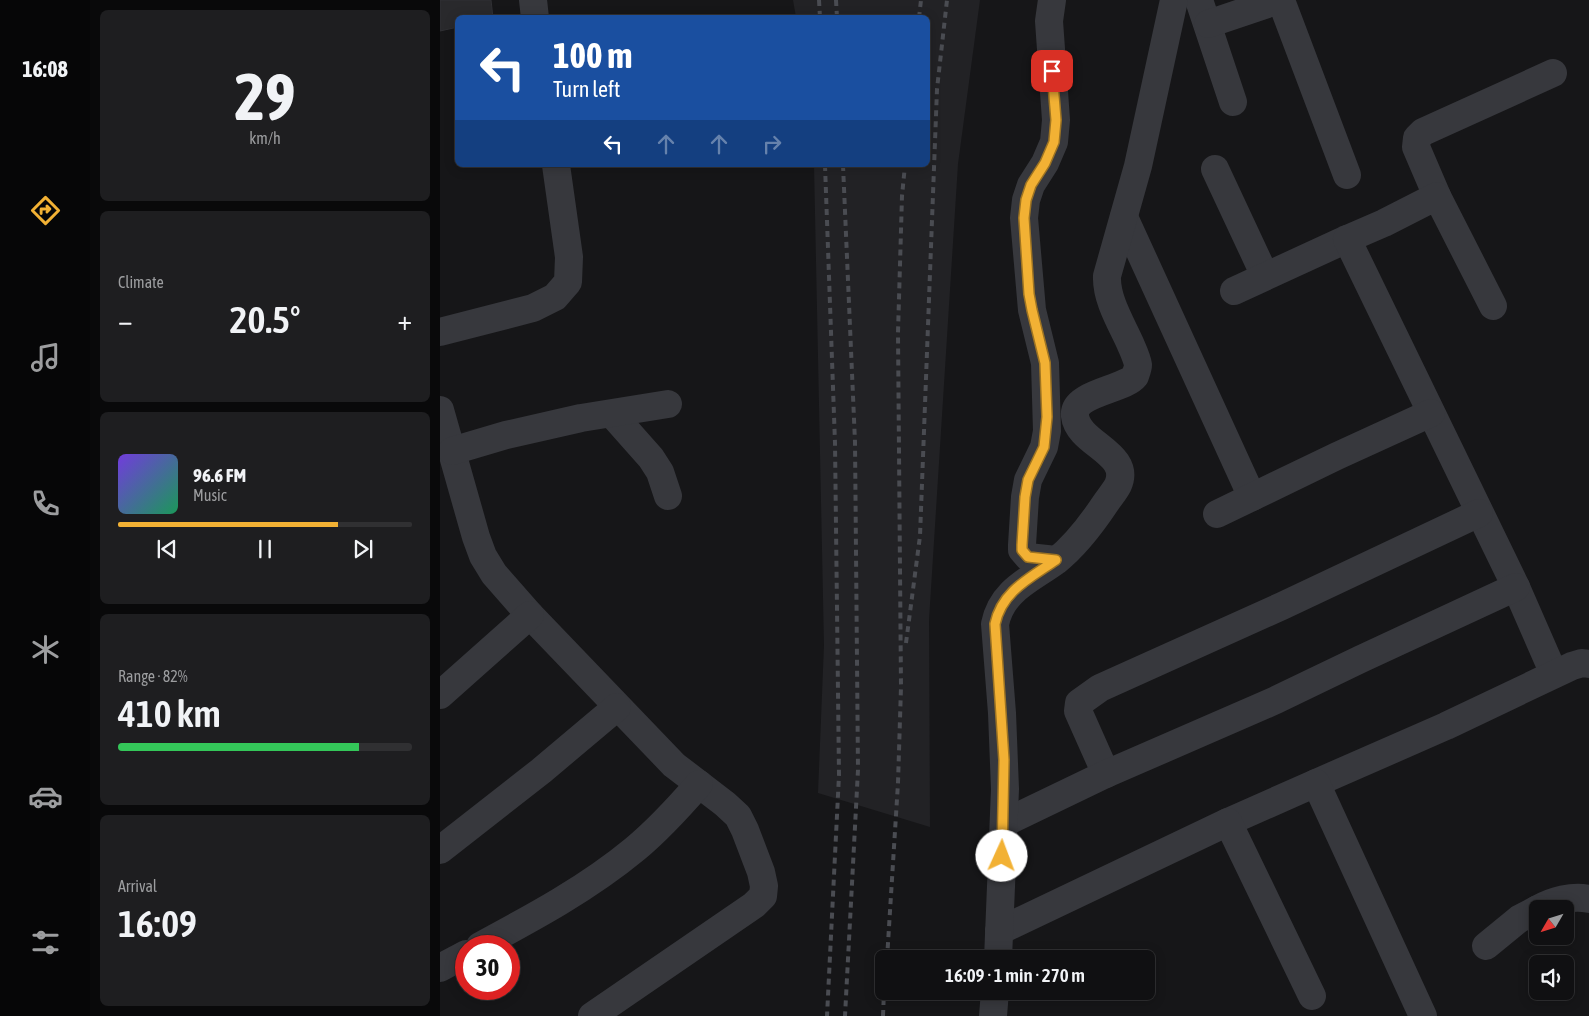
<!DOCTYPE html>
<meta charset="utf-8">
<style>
:root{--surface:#101012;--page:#1e1e20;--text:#f1f3f6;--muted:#9c9d9f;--line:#303032;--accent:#f2b134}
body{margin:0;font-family:"Asap Condensed",sans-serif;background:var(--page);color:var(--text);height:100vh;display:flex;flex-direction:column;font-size:19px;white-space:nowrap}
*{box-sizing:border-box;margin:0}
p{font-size:16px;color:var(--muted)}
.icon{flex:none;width:28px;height:28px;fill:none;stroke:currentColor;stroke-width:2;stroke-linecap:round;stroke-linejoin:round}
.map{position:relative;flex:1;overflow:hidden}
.panel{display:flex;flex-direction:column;gap:10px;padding:10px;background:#09090a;width:350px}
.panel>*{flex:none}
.hud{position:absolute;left:15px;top:15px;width:475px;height:152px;border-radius:8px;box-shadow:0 2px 12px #0003,0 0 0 1px var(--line);background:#1a4fa0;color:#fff;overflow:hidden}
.needle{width:32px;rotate:231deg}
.buttons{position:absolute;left:1089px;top:900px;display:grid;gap:10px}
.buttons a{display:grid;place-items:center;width:45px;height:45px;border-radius:8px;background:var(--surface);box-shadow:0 2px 12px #0003,0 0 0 1px var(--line);font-size:25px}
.speed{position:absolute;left:15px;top:935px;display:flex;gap:10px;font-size:25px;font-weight:700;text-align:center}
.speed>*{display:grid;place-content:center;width:65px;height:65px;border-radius:50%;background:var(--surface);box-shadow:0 2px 12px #0003,0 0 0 1px var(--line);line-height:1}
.speed .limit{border:8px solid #d22;background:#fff;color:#111}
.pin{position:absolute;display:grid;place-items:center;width:42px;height:42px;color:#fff;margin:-21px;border-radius:10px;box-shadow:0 2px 8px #0006}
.me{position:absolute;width:55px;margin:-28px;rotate:2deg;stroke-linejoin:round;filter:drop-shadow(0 0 4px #0008)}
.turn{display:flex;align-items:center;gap:18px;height:105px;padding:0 15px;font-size:22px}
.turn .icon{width:65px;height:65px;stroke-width:2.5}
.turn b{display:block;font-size:35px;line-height:42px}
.lanes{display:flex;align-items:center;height:48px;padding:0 15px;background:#0003;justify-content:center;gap:25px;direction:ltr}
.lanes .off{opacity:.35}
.big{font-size:38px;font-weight:600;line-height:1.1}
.panel .card{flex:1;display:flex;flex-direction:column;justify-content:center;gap:8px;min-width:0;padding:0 18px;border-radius:8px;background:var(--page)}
.panel .dial{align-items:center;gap:0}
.dial b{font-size:65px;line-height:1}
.song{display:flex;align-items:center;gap:15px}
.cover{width:60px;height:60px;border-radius:8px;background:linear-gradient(135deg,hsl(260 70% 55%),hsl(150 70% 35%))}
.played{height:5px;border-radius:2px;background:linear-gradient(90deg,var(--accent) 75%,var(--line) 75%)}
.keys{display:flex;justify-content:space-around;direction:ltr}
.heat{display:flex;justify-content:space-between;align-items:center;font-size:28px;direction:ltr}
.charge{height:8px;border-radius:4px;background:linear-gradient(90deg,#34c759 82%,var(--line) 0)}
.trip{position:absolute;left:435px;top:950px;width:280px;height:50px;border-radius:8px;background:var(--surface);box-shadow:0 2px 12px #0003,0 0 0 1px var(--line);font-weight:600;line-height:50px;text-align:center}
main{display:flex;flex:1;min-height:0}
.tab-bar{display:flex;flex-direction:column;width:90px;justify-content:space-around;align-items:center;background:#060607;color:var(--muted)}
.tab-bar .icon{width:35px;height:35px}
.tab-bar .active{color:var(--accent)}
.tab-bar b{font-size:22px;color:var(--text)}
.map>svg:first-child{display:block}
.built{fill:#222225}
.building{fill:#29292c;stroke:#303034}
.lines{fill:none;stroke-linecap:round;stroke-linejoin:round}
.minor{stroke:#37383d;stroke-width:28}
.rail{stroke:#4a4c52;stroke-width:4;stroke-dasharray:6 5;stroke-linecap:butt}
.route-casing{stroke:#9d7322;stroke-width:12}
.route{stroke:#f2b134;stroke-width:9}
</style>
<main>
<nav class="tab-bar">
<b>16:08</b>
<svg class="icon active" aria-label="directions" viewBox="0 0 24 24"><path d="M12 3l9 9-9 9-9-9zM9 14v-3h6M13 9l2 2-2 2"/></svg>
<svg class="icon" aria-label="music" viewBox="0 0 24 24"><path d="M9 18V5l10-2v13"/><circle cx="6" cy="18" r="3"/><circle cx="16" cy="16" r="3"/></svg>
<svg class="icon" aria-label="phone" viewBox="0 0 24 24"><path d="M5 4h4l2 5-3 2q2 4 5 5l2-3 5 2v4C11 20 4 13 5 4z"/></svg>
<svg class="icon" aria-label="climate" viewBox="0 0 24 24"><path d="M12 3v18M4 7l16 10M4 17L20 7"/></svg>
<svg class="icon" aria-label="car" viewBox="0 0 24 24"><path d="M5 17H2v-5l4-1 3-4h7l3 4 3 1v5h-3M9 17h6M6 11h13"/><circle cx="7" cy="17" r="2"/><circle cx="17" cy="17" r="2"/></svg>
<svg class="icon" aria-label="filters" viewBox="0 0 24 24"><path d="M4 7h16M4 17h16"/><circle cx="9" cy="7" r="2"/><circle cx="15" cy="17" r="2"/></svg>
</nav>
<section class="panel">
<div class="card dial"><b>29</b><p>km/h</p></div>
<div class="card"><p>Climate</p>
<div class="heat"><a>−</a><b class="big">20.5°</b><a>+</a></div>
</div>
<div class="card">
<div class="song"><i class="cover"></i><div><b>96.6 FM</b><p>Music</p></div></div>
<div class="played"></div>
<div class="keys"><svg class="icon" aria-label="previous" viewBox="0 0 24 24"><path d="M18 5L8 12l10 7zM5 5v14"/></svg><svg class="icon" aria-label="pause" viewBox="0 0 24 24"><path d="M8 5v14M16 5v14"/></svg><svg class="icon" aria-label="next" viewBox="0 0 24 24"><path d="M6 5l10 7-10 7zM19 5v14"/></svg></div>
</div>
<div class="card"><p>Range · 82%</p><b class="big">410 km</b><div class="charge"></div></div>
<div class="card"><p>Arrival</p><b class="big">16:09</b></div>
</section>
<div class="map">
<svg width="1149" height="1016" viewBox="0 0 1149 1016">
<rect width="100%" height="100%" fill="#161618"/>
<polygon class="built" points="353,0 540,0 518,164 489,620 490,827 378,793 384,645 374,165 488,165 488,18 356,17"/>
<polygon class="building" points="0,0 51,0 53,18 18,18 18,27 0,31"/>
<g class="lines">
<g class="minor">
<polyline points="93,0 95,18"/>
<polyline points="612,0 609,21 616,120 614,142 605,163 591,185 586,200 584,218 592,310 605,363 607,431 604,447 588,480 585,497 582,545 582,550 588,557 616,560"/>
<polyline points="759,0 793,102"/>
<polyline points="768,24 836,1 842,3 907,175"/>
<polyline points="775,169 825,276"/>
<polyline points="997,196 976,147 977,138 983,132 1113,73"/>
<polyline points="684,217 812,497"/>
<polyline points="794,291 907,239"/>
<polyline points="1053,306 997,196 944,223 907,239 1076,587 1114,674"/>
<polyline points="0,332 93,308 115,297 128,282 129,257 116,165"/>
<polyline points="0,410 36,537 43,556 54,574 90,615 234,765 285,804 298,816 305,830 321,872 324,886 323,896 314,905 152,1016"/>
<polyline points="172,414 211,458 220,472 228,496"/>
<polyline points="12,451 66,435 141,418 228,404"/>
<polyline points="777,514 897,456 991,413"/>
<polyline points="0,695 90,615"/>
<polyline points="666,774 638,711 639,703 660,688 842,606 1039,513"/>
<polyline points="876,783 1006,726 1132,666 1142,663 1149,664"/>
<polyline points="788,822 876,783 983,1016"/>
<polyline points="564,823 666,774 836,700 921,659 1076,587"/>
<polyline points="0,850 101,771 177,707"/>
<path d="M1098,909C1112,901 1133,895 1149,899"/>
<polyline points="559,931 788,822 872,996"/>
<path d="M40,946C94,917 148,888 195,849C218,830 239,807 259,784"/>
<polyline points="1046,946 1079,919 1098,909"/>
<path d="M558,959L565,789L562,713L555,624C562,590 590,580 616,561C636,545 651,525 665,504C669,498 675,491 678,485C692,453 638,444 635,416C632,393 684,390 695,376C696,373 698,368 698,365C697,358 693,350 690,343C681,323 666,299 667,276L698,166L734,0"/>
<polyline points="0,968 26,954"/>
<polyline points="553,1016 555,991"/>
</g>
<g class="rail">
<polyline points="379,0 380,18"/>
<polyline points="396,0 397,18"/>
<polyline points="479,18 481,0"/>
<polyline points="385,165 395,443 399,775 387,1016"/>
<polyline points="403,165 415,442 418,770 405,1016"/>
<polyline points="466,643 480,536 497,89 507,0"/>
<polyline points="447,959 458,783 461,687 458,333 462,196 465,165"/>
<polyline points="443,1016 444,991"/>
</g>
</g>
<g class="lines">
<g class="route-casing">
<path id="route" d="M562,856L564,760L555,624C562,591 590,578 616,560L588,557L582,550V545L585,497L588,480L604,447L607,417L605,363L592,310L589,294L584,218L586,200L591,185L605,163L614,142L616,120L612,71"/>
</g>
<use href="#route" class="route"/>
</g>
</svg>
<div class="buttons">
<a><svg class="needle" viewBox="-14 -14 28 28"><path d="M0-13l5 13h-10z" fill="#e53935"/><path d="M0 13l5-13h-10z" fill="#9c9d9f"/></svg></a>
<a><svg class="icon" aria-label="sound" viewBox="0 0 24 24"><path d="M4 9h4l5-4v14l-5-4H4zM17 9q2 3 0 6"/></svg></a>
</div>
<div class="speed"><div class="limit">30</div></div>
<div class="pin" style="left:612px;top:71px;background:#d93025"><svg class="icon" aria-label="arrive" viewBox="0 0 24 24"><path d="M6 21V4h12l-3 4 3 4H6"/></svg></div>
<svg class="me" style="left:562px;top:856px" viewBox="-20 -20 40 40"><circle r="19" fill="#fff"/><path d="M0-13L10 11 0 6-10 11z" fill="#f2b134"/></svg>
<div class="trip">16:09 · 1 min · 270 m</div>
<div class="hud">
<div class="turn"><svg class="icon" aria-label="left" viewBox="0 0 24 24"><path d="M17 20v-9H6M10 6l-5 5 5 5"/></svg><div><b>100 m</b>Turn left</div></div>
<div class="lanes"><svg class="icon" aria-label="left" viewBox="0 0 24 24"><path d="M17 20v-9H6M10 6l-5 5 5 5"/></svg><svg class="icon off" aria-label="ahead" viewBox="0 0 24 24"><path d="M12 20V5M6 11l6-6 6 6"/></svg><svg class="icon off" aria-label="ahead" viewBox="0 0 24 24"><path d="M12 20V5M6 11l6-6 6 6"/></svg><svg class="icon off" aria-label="right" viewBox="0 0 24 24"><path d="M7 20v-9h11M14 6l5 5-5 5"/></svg></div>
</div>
</div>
</main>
